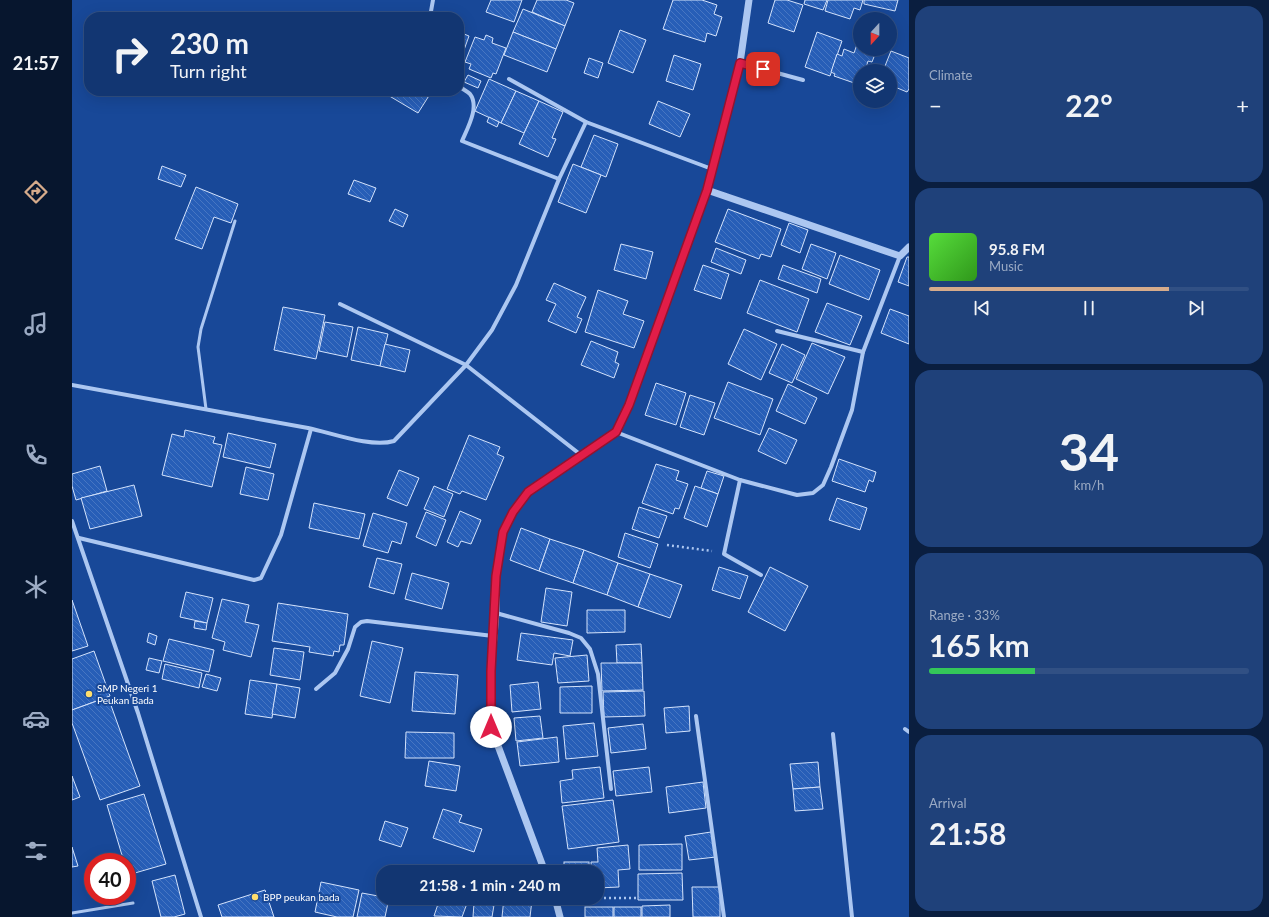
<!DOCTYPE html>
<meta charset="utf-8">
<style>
:root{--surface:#123672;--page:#1f417a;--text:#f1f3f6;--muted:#9cabc4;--line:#315084;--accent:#d6ab8b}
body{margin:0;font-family:Lato,sans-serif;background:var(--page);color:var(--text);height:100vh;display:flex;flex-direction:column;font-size:15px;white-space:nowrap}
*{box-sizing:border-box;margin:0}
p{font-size:13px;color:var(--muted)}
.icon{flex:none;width:22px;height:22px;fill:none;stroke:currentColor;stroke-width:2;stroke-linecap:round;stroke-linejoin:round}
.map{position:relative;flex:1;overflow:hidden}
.panel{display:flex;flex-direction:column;gap:6px;padding:6px;background:#0a1e3f;width:360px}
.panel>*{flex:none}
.guide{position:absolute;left:12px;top:12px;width:380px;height:84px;border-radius:16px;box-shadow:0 4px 16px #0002,0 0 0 1px var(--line);background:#123672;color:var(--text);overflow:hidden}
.needle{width:26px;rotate:201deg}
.tools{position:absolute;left:781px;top:12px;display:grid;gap:8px}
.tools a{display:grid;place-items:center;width:44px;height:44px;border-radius:50%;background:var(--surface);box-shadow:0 4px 16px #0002,0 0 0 1px var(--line);font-size:20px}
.speed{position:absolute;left:12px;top:853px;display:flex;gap:8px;font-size:20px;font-weight:700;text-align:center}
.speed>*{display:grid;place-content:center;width:52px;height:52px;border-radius:50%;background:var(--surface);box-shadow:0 4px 16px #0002,0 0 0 1px var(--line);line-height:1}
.speed .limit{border:6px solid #d22;background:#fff;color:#111}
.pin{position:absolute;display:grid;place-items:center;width:34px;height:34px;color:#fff;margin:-17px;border-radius:8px;box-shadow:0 2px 6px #0006}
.me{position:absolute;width:44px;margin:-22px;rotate:0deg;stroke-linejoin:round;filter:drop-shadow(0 0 3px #0008)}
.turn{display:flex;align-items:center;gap:14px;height:84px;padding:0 20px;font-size:18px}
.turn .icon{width:52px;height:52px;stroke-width:2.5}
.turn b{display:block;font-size:28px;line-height:34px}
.big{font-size:30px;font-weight:700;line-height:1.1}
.panel .widget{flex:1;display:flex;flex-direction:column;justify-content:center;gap:6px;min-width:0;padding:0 14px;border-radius:16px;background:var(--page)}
.panel .dial{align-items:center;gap:0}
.dial b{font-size:52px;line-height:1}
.song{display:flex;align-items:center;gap:12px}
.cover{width:48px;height:48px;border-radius:6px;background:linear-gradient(135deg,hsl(110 70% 55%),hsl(110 70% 35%))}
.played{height:4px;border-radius:2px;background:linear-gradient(90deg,var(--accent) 75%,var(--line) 75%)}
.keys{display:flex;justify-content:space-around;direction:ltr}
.heat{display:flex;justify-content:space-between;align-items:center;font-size:22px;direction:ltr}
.charge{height:6px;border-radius:3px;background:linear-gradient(90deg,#34c759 33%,var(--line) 0)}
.trip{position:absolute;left:304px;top:865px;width:228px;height:40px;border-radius:16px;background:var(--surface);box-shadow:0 4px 16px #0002,0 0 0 1px var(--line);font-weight:700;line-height:40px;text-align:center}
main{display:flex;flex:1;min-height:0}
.dock{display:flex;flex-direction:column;width:72px;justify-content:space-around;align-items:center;background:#07162e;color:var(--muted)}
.dock .icon{width:28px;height:28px}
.dock .selected{color:var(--accent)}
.dock b{font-size:18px;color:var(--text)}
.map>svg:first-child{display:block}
.building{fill:url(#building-back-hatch);stroke:#d4e3fc}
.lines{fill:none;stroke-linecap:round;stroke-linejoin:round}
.path{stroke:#acc7f1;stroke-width:2.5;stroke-dasharray:2 3;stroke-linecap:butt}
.service{stroke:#acc7f1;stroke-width:3}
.minor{stroke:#acc7f1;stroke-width:4}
.tertiary{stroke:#acc7f1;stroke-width:7}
.route-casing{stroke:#92132f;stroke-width:10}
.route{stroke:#e11d48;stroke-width:7}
.poi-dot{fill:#ffde6d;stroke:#184898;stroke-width:1.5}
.labels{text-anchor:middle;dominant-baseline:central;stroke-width:4;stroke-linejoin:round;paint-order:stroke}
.poi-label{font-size:10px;fill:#fff;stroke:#184898;text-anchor:start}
</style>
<main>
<nav class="dock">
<b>21:57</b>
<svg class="icon selected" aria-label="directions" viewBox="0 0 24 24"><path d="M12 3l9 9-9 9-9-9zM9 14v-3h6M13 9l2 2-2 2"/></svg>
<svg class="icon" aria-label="music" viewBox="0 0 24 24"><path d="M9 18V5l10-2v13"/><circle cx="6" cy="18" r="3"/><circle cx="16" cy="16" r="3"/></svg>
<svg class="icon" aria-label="phone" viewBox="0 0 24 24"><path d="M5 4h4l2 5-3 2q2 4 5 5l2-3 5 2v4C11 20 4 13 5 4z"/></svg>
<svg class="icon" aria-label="climate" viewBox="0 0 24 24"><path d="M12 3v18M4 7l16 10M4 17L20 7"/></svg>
<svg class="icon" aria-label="car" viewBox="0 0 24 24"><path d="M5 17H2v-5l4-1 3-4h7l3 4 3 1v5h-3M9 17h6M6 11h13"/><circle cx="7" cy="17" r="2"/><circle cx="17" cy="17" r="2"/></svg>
<svg class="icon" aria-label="filters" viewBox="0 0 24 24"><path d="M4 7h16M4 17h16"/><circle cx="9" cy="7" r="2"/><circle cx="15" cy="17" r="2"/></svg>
</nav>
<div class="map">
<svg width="837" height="917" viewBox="0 0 837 917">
<defs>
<pattern id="building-back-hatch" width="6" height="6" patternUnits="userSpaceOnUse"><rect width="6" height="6" fill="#275eb7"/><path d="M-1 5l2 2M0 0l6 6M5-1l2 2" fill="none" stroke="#4776c2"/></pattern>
</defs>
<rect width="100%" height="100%" fill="#184898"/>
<g class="building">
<polygon points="419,0 450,0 442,22 414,12"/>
<polygon points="465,0 494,0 502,3 493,26 460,12"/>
<polygon points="601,0 630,0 645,5 642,14 650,17 644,36 635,33 633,42 591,29"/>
<polygon points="703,0 715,0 731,5 722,32 696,23"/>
<polygon points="733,0 755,0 751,10 732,4"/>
<polygon points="756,0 791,0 788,10 782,8 778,19 753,11"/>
<polygon points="792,0 826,0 823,11 792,4"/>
<polygon points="451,9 493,26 484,49 441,32"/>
<polygon points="548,30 574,40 561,73 536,63"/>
<polygon points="387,32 397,36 387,64"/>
<polygon points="441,32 484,49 475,72 432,55"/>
<polygon points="745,32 770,41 758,76 733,67"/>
<polygon points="414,35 421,38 420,43 434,48 424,74 421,73 419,78 397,69 399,64 393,62 403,37 412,40"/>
<polygon points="788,36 788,49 805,49 800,62 796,61 793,71 788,71 788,85 762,76 763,74 759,72 765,54 770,56 772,49 782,53"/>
<polygon points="819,51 837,58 837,89 835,92 818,85 818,71 811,71"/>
<polygon points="602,55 629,64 621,90 594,81"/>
<polygon points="517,58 531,63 526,78 512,73"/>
<polygon points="396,75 409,81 406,88 392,82"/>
<polygon points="417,79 444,91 429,123 403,111"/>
<polygon points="309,91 360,91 346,113"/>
<polygon points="444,91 467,101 452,133 429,123"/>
<polygon points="467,101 491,112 480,138 484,139 476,157 447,144"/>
<polygon points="586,101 618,114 608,137 577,124"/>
<polygon points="417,117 427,122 425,127 415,122"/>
<polygon points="522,135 546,144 534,177 509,167"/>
<polygon points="501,164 529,175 514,213 486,202"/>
<polygon points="90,166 114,175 109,187 86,179"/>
<polygon points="282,180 304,188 298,202 276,194"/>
<polygon points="124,187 166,204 159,223 142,217 130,249 103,239"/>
<polygon points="323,209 336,215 331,227 317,221"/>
<polygon points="656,209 709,229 699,257 689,254 687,259 643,242"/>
<polygon points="717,223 736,230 728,253 709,245"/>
<polygon points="549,244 581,252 574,279 542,270"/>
<polygon points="739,244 764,253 755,279 730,269"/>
<polygon points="644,248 674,260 669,274 639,262"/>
<polygon points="768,255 808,270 797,300 757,284"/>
<polygon points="835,257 837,257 837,286 826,282"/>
<polygon points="631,265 657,274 649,299 622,290"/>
<polygon points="711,265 749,279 745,293 706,279"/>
<polygon points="688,280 737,299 725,332 675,313"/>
<polygon points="482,283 514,297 505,317 510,319 504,333 476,321 484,304 474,300"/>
<polygon points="526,290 556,301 551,314 572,321 562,348 513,332"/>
<polygon points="755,303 790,316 778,345 743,332"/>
<polygon points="211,307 253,315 244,359 202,350"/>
<polygon points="818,309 837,316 837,344 809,333"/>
<polygon points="253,322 281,327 275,357 247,351"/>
<polygon points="286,327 316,334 308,366 279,360"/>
<polygon points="672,329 705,344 689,380 656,364"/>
<polygon points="519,341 546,352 543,362 547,364 542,378 509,365"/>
<polygon points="740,343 773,357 756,394 724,379"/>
<polygon points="313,344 338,350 333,372 308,366"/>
<polygon points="710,344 733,355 720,383 697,373"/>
<polygon points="656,382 701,399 688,435 642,418"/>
<polygon points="584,383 614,393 604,425 573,415"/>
<polygon points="716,384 745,398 733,424 704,411"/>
<polygon points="618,395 643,403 632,435 608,427"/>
<polygon points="697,428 725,440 714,464 686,451"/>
<polygon points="113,430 143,437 141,443 150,445 140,487 90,475 100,434 112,437"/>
<polygon points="156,433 204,444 198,468 151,457"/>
<polygon points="397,435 428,447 425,454 432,457 414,500 390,491 388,494 375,489"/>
<polygon points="767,459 804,472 801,482 797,480 793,492 760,481"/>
<polygon points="584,464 607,471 604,480 616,484 607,509 603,508 601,514 570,503"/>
<polygon points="28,466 35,491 4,500 0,486 0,474"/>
<polygon points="174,467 202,474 196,500 168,494"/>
<polygon points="327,470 347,478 335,506 315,498"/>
<polygon points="635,471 652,476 646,494 629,488"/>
<polygon points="62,485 70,516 18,529 9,498"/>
<polygon points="362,486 381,494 372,517 352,509"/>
<polygon points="623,486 646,494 635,527 612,518"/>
<polygon points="765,498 795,508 788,530 757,520"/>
<polygon points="242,503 293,514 287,539 237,528"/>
<polygon points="567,507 595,516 587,538 560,529"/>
<polygon points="388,511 409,520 399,544 389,541 386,547 375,542"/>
<polygon points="354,512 374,520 364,546 344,537"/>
<polygon points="301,513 335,523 329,544 320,541 316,553 291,546"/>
<polygon points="449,528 478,539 467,571 438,560"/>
<polygon points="553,533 586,544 578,568 546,557"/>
<polygon points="478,539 512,550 501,583 467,571"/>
<polygon points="512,550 546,563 535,595 501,583"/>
<polygon points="305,558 330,564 322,594 297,587"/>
<polygon points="546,563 578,574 566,607 535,595"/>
<polygon points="647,567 676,576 668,599 640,590"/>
<polygon points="698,567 736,586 713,631 676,612"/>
<polygon points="340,573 377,583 370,609 333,599"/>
<polygon points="578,574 610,585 598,618 566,607"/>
<polygon points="474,588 500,592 495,626 469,622"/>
<polygon points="114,592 141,598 135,623 108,617"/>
<polygon points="150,599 177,605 173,622 187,625 179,657 151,650 153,642 140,638"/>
<polygon points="0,600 16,646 0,651"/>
<polygon points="206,603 276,614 272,645 268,645 267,652 262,651 261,656 237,652 238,647 200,641"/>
<polygon points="515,610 553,610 553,632 515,633"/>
<polygon points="123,621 135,623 134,630 122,628"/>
<polygon points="77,633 85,636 83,645 75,642"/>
<polygon points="449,633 501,640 498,656 482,653 480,665 445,660"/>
<polygon points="97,639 142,650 137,672 91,661"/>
<polygon points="300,641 331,648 318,703 288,696"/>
<polygon points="569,644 570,663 545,663 544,645"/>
<polygon points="202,648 232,652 228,680 198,675"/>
<polygon points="22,651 38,696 0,710 0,659"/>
<polygon points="515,655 517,681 486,683 483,658"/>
<polygon points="77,658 90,661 87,673 74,670"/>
<polygon points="529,663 570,663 571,690 530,691"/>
<polygon points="93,664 130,673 127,688 90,679"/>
<polygon points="343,672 386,675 383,714 340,711"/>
<polygon points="134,674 149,678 145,691 130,687"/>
<polygon points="178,680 205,684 200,718 173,714"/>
<polygon points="466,682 469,709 440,712 438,685"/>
<polygon points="205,684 228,688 223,718 200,714"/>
<polygon points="520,686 520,713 488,713 488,687"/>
<polygon points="572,691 573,716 532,717 531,692"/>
<polygon points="36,697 68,786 28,800 0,723 0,710"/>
<polygon points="617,706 618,731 594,733 592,708"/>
<polygon points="468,716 471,738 444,741 442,718"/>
<polygon points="522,723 526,756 494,759 491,726"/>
<polygon points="571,724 574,749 539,753 536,728"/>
<polygon points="334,732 382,733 382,758 333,758"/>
<polygon points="485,737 487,762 448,766 445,742"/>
<polygon points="357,761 388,766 384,791 353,786"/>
<polygon points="746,762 748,787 721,789 718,764"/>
<polygon points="528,767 532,798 490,803 488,781 501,779 500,770"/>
<polygon points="577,767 580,792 544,796 541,771"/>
<polygon points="0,776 8,797 0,800"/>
<polygon points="631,782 634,808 597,813 594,787"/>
<polygon points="748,787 751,809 723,811 721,789"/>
<polygon points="72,794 94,864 56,875 55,862 52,862 35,805"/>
<polygon points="541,800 547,842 496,849 490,806"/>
<polygon points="371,809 390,815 387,822 410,829 402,852 361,838"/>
<polygon points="313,821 336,828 329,847 307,840"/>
<polygon points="639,832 644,857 617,860 613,836"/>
<polygon points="610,844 610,870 567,870 567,845"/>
<polygon points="556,845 558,869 546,870 547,887 525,888 525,872 520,872 519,862 526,862 525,848"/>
<polygon points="0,847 6,866 0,867"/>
<rect x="492" y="862" width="25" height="10"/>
<polygon points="610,873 611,900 566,900 566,874"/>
<polygon points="103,875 113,914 102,917 89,917 80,881"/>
<polygon points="249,882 287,890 281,917 265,917 243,912"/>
<polygon points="620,887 648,887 648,917 621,917"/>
<polygon points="193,890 202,917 150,917 146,905"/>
<polygon points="290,893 317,898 313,917 285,917"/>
<polygon points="368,898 397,898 390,917 362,916"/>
<polygon points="404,898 417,898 416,902 404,900"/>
<polygon points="432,898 460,900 458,917 430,917"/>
<polygon points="402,903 422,905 420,917 401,917"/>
<polygon points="598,905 598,917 570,917 570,906"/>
<rect x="513" y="907" width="28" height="10"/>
<rect x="542" y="907" width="27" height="10"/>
</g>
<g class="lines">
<g class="path">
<polyline points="595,545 640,551"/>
<polyline points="497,898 564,898"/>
</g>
<g class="service">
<polyline points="134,409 126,347 129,329 163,221"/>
<polyline points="0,913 61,903"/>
</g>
<g class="minor">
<polyline points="358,17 361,0"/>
<polyline points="668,63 731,80"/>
<polyline points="437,79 514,122 640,169"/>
<path d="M387,86C390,89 395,91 398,94C408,107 395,129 390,141L487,179L514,122"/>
<polyline points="268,304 394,365 509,455"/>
<polyline points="705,331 791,352"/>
<path d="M0,385C79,399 157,414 236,428C260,433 299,448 322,441L394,365L420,330L444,285L487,179"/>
<polyline points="544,432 668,480 725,495 741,493 751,485 759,467 780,410 791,352 828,256"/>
<polyline points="668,480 652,554 689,575"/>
<polyline points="0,521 66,713 129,917"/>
<polyline points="7,538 182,580 189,578 209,535 239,429"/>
<polyline points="424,613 497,633 509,638 518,649 526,674 539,789"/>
<polyline points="244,689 263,673 276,649 283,627 289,622 295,621 421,636"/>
<polyline points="624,716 652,917"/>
<polyline points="833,729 837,732"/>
<polyline points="761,734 780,917"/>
</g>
<g class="tertiary">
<polyline points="635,190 828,256 837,247"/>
<polyline points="473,872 419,727 419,671 424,613 424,576 431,532 441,512 456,492 544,432 557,405 635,190 668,63 677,0"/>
<polyline points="483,898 488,917"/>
</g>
</g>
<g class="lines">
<g class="route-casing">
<polyline id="route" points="419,727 419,671 424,576 431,532 441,512 456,492 544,432 557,405 635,190 668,63 691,69"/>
</g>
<use href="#route" class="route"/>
</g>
<g class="poi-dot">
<circle cx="17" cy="694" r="4"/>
<circle cx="183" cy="897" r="4"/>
</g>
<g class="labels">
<g class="poi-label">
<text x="25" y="688">SMP Negeri 1<tspan x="25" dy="12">Peukan Bada</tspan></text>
<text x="191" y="897">BPP peukan bada</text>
</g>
</g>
</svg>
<div class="tools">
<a><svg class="needle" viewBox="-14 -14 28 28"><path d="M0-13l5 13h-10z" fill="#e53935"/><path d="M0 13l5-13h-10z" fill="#9cabc4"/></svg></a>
<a><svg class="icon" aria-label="layers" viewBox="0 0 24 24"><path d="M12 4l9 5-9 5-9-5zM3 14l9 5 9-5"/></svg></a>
</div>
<div class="speed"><div class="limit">40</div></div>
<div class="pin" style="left:691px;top:69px;background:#d93025"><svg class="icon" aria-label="arrive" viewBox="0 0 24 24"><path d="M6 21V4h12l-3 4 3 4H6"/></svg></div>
<svg class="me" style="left:419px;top:727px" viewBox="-20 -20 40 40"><circle r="19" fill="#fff"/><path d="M0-13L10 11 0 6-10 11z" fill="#e11d48"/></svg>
<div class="trip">21:58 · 1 min · 240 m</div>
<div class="guide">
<div class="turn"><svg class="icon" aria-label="right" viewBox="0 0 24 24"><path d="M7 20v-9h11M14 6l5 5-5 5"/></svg><div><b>230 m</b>Turn right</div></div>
</div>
</div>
<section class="panel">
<div class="widget"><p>Climate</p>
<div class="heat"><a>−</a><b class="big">22°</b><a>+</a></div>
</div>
<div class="widget">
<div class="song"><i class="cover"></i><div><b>95.8 FM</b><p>Music</p></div></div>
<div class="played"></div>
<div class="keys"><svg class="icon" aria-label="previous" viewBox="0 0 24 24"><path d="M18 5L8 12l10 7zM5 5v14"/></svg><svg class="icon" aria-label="pause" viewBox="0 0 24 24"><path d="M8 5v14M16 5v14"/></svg><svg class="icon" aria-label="next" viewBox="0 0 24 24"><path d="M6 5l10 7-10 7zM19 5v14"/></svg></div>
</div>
<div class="widget dial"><b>34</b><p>km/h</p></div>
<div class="widget"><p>Range · 33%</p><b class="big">165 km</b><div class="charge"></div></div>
<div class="widget"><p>Arrival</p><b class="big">21:58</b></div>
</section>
</main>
